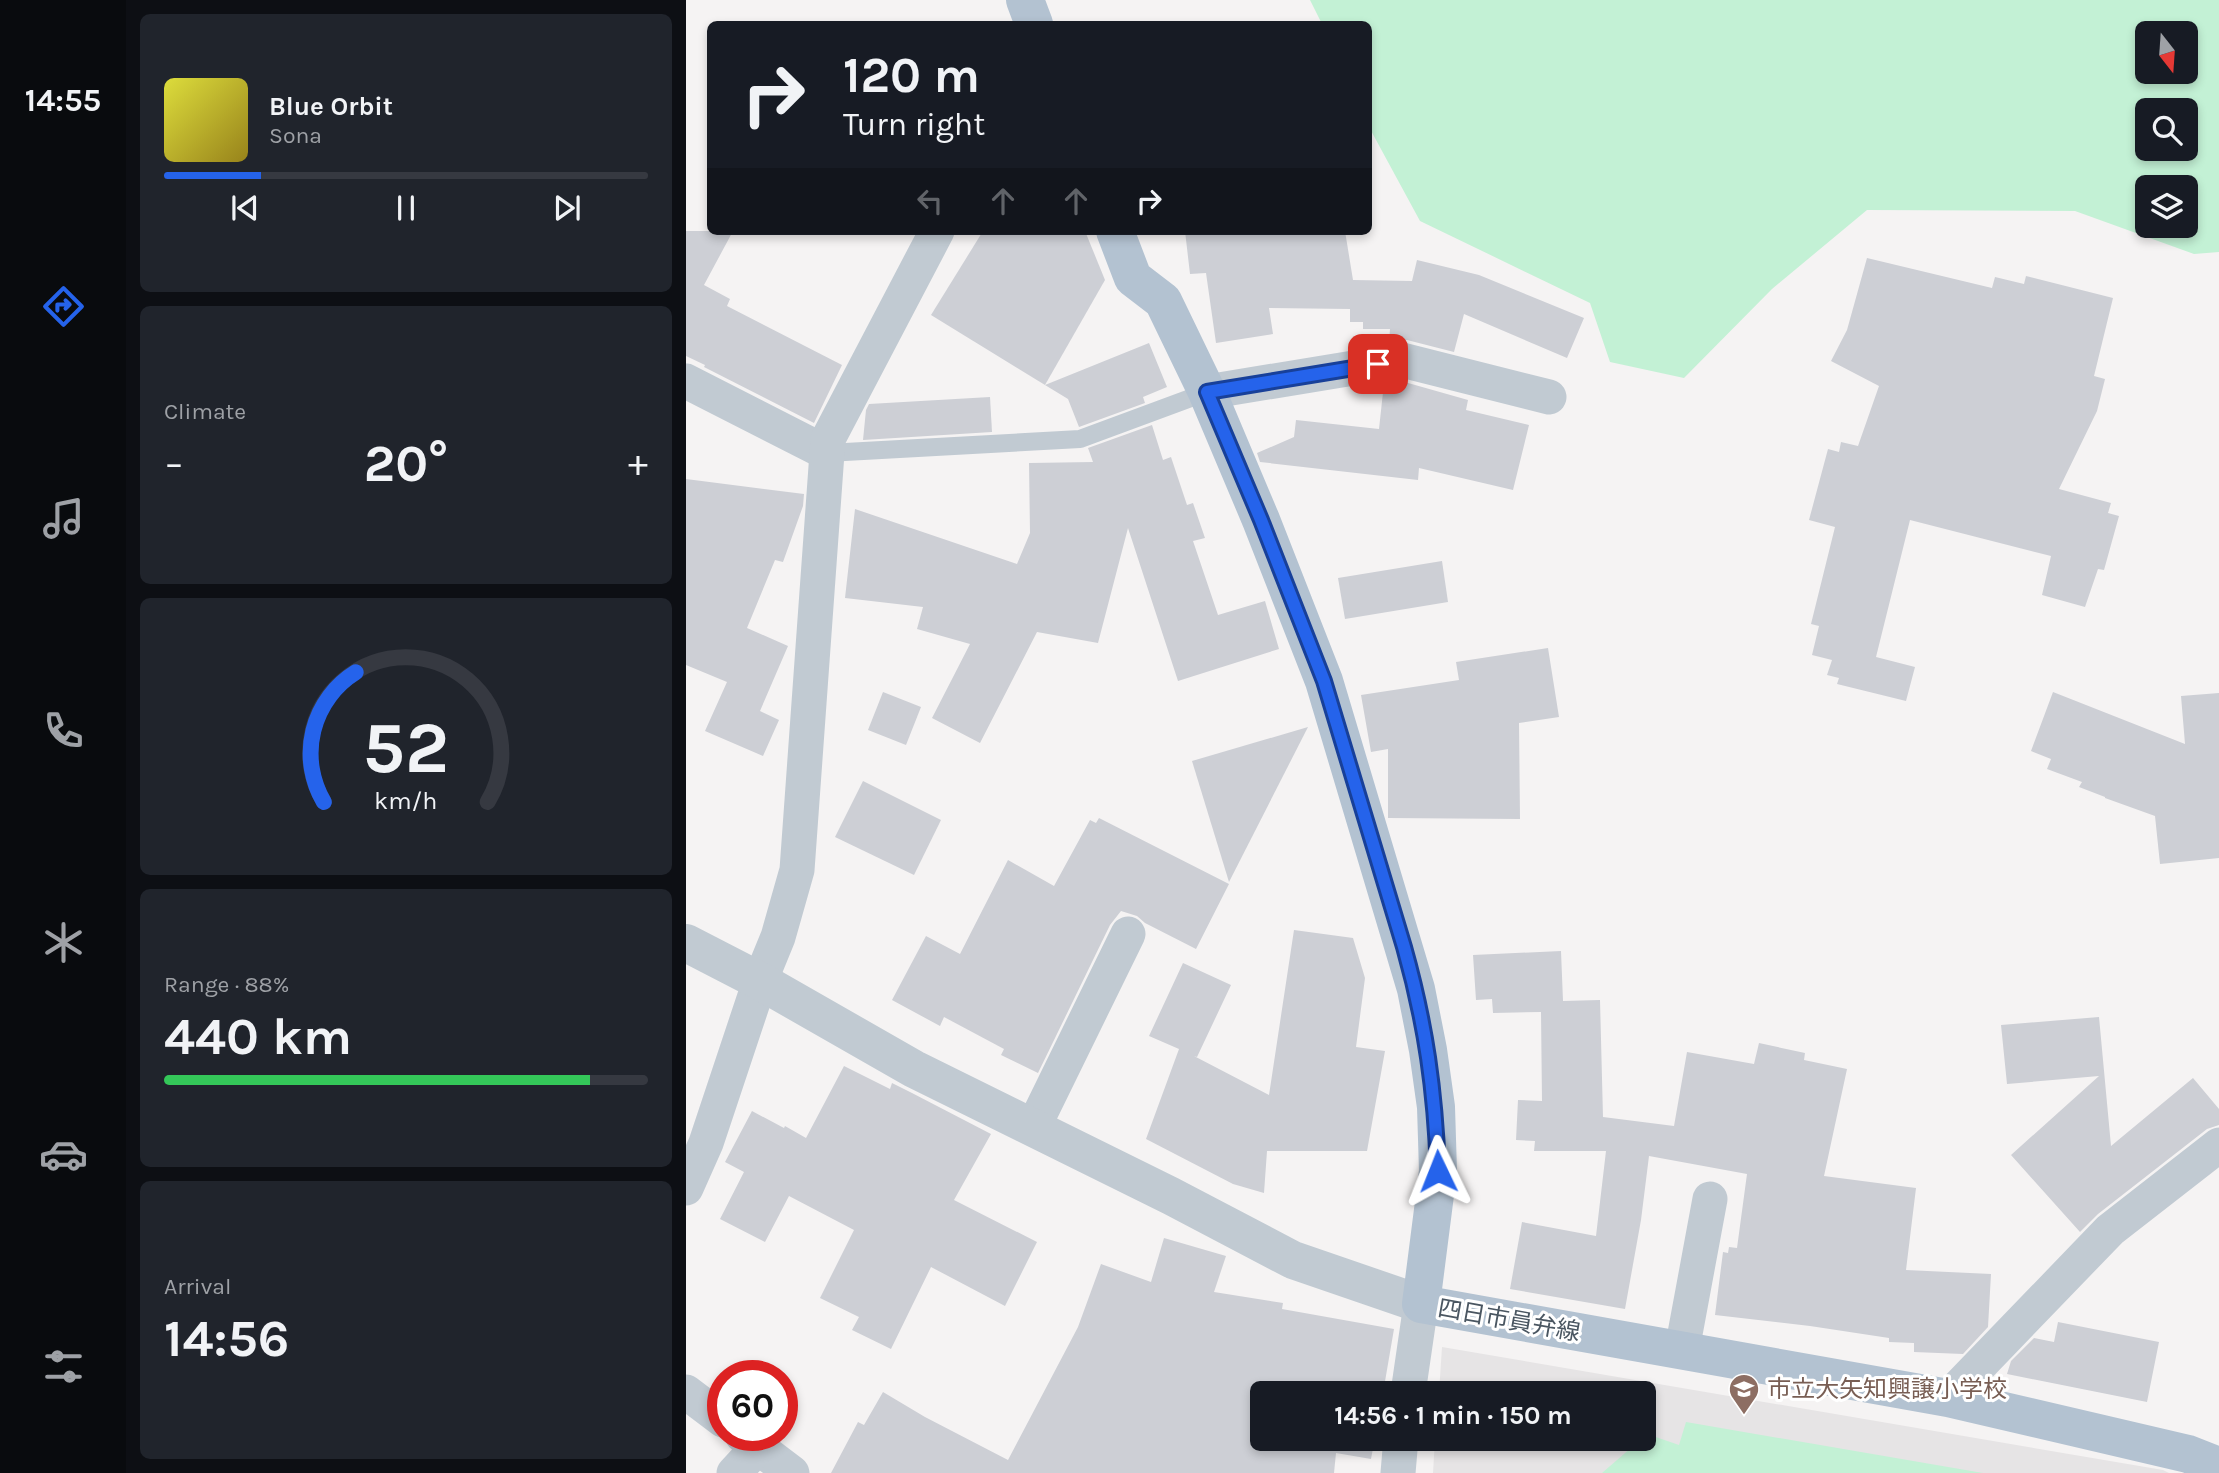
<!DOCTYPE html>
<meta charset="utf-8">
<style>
:root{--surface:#171b24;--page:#20242c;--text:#f1f3f6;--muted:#9ea1a6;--line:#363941;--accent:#2563eb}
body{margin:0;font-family:Karla,"Noto Sans JP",sans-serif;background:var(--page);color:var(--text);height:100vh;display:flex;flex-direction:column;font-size:26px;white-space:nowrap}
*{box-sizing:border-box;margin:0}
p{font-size:23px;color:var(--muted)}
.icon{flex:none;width:38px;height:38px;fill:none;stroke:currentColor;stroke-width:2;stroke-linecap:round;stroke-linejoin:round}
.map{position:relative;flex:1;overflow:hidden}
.side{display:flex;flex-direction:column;gap:14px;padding:14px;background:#0d0f14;width:560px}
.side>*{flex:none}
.top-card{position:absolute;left:21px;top:21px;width:665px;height:214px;border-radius:10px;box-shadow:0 4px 10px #0003;background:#171b24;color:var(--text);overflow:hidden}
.needle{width:46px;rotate:163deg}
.fabs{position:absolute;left:1449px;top:21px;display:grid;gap:14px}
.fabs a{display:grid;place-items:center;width:63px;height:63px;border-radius:10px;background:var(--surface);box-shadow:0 4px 10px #0003;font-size:35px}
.speed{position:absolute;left:21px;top:1360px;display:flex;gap:14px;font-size:35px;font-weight:700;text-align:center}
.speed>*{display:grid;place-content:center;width:91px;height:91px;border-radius:50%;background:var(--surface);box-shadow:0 4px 10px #0003;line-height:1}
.speed .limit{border:10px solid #d22;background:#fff;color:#111}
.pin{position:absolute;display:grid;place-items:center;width:60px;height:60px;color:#fff;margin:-30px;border-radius:14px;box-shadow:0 4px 10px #0006}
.me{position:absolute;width:77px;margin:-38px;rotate:358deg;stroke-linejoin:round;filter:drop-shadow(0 0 5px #0008)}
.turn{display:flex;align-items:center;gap:24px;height:147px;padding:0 21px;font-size:32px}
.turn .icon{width:91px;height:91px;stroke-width:2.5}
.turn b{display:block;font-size:49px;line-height:60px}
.lanes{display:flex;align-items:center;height:66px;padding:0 21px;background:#0003;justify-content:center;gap:35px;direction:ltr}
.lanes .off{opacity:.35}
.big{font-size:52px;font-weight:700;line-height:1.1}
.side .tile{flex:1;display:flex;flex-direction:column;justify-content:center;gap:10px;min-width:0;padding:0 24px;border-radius:10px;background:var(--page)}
.side .dial{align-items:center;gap:0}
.dial svg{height:182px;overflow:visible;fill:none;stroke:var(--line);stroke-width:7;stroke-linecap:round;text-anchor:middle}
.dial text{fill:var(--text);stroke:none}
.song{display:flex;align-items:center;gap:21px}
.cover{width:84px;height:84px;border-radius:10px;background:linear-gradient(135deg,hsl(60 70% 55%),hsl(50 70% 35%))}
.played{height:7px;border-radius:4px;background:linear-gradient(90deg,var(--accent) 20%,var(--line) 20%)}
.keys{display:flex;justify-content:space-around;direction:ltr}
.heat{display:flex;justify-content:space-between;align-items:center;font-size:38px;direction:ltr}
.charge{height:10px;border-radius:5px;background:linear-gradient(90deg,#34c759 88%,var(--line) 0)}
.trip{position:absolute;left:564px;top:1381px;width:406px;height:70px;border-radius:10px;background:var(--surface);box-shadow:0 4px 10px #0003;font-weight:700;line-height:70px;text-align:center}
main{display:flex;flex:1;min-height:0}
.dock{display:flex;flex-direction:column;width:126px;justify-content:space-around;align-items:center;background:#090b0e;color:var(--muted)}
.dock .icon{width:49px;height:49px}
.dock .active{color:var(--accent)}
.dock b{font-size:32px;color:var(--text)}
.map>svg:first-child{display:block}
.education{fill:#e6e4e5}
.green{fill:#c3f1d5;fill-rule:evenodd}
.building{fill:#cdcfd5}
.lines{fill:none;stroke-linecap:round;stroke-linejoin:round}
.service{stroke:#c1cad2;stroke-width:18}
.minor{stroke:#c1cad2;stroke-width:35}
.tertiary{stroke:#c1cad2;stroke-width:38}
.primary{stroke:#b3c2d1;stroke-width:38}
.route-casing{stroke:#184099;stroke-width:18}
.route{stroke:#2563eb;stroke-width:12}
.labels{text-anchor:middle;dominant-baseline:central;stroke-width:6;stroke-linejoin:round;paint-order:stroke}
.street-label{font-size:24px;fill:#4a5661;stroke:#fff}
.education-label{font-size:24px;fill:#785e54;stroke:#fff;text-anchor:start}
</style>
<main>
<nav class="dock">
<b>14:55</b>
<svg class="icon active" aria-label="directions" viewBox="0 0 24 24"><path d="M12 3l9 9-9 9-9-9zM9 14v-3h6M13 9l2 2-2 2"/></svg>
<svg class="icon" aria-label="music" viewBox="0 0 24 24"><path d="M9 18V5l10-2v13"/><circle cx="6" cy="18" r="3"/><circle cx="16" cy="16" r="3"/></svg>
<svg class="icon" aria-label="phone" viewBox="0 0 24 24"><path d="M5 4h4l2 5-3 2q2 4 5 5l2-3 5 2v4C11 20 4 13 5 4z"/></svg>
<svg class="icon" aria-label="climate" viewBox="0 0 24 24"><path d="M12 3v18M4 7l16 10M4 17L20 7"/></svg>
<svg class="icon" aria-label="car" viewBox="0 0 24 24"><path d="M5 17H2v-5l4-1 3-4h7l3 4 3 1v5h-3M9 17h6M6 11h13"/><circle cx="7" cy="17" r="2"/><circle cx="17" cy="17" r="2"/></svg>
<svg class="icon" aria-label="filters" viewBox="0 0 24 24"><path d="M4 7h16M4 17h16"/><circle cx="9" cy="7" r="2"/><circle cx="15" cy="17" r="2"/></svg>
</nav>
<section class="side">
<div class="tile">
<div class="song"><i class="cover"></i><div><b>Blue Orbit</b><p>Sona</p></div></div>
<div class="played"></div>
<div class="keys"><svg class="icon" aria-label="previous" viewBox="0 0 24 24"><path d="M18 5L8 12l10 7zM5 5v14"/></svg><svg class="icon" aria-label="pause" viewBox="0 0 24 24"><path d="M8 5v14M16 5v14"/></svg><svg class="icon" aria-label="next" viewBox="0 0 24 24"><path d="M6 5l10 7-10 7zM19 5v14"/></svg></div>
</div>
<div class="tile"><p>Climate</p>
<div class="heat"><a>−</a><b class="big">20°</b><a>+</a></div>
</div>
<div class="tile dial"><svg viewBox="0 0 100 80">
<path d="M14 69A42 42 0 1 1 86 69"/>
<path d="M14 69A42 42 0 0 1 28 12" stroke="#2563eb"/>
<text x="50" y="56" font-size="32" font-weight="700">52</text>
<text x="50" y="72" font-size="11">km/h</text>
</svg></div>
<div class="tile"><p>Range · 88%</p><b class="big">440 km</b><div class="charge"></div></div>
<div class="tile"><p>Arrival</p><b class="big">14:56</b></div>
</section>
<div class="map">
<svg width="1533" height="1473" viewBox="0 0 1533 1473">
<rect width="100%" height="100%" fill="#f5f3f3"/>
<polygon class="education" points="756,1347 1477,1470 1483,1473 747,1473 749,1439 957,1438 957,1393 753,1393"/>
<g class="green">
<path d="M624,0H1533V252L1508,254L1389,211L1181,210L1086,289L998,378L924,362L904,303L734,221L683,127L682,24H636ZM1461,33H1500V72H1461ZM1461,110H1500V149H1461ZM1461,187H1500V226H1461Z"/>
<polygon points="1000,1422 1297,1473 916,1473 961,1434 993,1445"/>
</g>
<g class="building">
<polygon points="0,231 47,231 18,285 44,299 41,306 156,365 128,423 18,367 19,365 0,356"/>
<polygon points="297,231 399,231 419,280 359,385 245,315"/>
<polygon points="499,231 659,231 667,280 726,281 731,260 793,275 898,318 881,358 778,314 768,352 721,340 703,342 704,329 677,329 677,322 664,322 664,309 583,308 587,334 530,343 520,273 504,274"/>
<polygon points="1181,258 1306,288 1309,277 1338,284 1340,276 1427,298 1408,376 1419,379 1411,411 1373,489 1425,503 1422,513 1433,516 1418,570 1412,569 1399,607 1356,595 1365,556 1224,520 1190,657 1229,667 1220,701 1151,684 1153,678 1141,675 1146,660 1126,655 1133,626 1125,624 1149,527 1123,520 1142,449 1153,452 1155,442 1172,446 1193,386 1145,361 1161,330"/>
<polygon points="463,343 481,387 457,397 459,403 393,427 382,399 359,385"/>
<polygon points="715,381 782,400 780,410 843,425 827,490 733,468 732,480 574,462 571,453 608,437 610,420 693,429 698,383"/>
<polygon points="304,397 306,432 177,440 180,410 183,404"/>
<polygon points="466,425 477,460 485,457 501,505 507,503 519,538 507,541 532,615 579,601 593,649 492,681 442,528 412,643 351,632 294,743 246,718 284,644 231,629 237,607 159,598 169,509 331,564 344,533 343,463 407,462 402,448"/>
<polygon points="0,479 118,494 117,506 97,562 89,560 61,628 102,646 74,711 93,720 77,756 19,731 41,682 0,665"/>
<polygon points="756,561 762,602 659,619 652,578"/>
<polygon points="862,648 873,717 833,723 834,819 702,818 702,749 685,752 675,695 773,680 770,662"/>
<polygon points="197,692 235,707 220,745 182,730"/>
<polygon points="1367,692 1499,744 1495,696 1533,693 1533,858 1474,864 1469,816 1419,798 1419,797 1393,787 1396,782 1361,769 1365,759 1345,751"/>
<polygon points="622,727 543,882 506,761"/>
<polygon points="177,781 255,820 228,875 149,837"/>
<polygon points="413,818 543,884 510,949 459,923 451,916 435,911 424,925 352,1073 315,1055 318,1049 258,1017 254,1026 206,1000 240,936 274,954 322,860 368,886 404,820 410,823"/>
<polygon points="608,930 667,938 679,978 670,1047 699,1051 681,1151 581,1151 578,1193 547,1184 460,1139 493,1049 463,1036 497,963 545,985 511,1057 508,1056 583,1095"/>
<polygon points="875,951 877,1001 914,1000 917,1117 988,1126 1001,1052 1068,1064 1073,1043 1119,1053 1118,1060 1161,1069 1138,1176 1230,1188 1220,1270 1305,1274 1302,1327 1277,1354 1228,1352 1228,1343 1203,1342 1203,1338 1124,1326 1029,1315 1037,1252 1042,1253 1043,1247 1051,1248 1061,1174 963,1156 955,1220 939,1309 824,1289 836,1222 910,1236 920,1151 848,1151 849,1141 830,1140 832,1100 856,1101 855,1012 807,1013 806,999 790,1000 787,955"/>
<polygon points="1413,1017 1425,1146 1507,1078 1533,1109 1533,1125 1521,1129 1412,1214 1394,1232 1325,1155 1413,1076 1321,1084 1315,1025"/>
<polygon points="158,1066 204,1089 206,1083 226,1093 305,1134 268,1200 351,1242 319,1306 245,1267 205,1349 166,1330 173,1317 134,1298 168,1230 103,1196 79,1242 34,1219 58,1172 39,1162 66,1111 98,1128 99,1126 120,1138"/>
<polygon points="478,1238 540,1256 528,1292 597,1303 596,1309 708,1329 697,1393 576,1393 576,1438 689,1438 685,1459 650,1453 648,1473 145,1473 172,1422 178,1425 197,1392 239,1417 322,1460 392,1327 415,1264 465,1282"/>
<polygon points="1372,1322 1473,1342 1461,1402 1321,1374 1325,1361 1348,1338 1368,1342"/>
</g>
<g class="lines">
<polyline class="service" points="141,453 394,439 521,392"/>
<g class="minor">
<polyline points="0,381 141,453"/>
<polyline points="521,392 716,360 863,397"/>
<polyline points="347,1128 442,934"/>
<polyline points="0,1188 20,1143 74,981 92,937 111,870 142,439 251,231"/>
<polyline points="996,1350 1024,1199"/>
<polyline points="0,1392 37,1420"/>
<polyline points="722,1393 735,1304"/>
<polyline points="1262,1398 1424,1230 1533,1145"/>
<polyline points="56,1435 106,1473"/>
<polyline points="48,1473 72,1447"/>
<polyline points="712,1473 715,1438"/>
</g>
<polyline class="tertiary" points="0,943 74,981 228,1069 485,1196 607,1260 735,1304"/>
<g class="primary">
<polyline points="339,0 348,24"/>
<polyline points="429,231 447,278 477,301 521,392 575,520 638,681 730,989 742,1050 750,1107 752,1171 735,1304 1262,1398 1502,1454 1533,1466"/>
</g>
</g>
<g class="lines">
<g class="route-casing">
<path id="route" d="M692,364L521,392L575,520L638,681L718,947C740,1025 749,1091 752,1171"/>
</g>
<use href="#route" class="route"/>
</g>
<defs>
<g id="school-pin" transform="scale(1.575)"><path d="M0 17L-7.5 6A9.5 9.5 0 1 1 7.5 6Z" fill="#8d6e63" stroke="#fff"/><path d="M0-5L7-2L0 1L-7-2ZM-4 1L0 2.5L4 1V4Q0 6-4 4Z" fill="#fff"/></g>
</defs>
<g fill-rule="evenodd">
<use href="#school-pin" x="1058" y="1389"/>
</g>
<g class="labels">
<g class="street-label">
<text transform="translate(823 1320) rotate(10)">四日市員弁線</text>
</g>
<g class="education-label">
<text x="1081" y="1389">市立大矢知興譲小学校</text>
</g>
</g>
</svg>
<div class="fabs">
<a><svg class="needle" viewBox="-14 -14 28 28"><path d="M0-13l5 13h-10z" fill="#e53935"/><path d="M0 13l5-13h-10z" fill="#9ea1a6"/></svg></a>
<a><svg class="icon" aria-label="search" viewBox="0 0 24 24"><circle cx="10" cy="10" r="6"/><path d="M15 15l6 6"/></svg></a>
<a><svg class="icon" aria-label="layers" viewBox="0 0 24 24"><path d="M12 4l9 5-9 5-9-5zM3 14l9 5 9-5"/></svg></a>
</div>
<div class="speed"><div class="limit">60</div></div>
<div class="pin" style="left:692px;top:364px;background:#d93025"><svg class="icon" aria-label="arrive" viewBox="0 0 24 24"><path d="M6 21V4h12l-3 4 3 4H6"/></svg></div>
<svg class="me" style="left:752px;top:1171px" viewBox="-20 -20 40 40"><path d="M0-17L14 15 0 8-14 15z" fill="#2563eb" stroke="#fff" stroke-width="4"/></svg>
<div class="trip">14:56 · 1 min · 150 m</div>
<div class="top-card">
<div class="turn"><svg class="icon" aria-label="right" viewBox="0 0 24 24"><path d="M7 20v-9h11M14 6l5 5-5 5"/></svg><div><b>120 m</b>Turn right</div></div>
<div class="lanes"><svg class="icon off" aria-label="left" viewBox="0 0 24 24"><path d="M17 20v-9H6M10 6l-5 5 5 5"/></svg><svg class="icon off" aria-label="ahead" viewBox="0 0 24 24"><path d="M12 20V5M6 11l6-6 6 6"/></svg><svg class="icon off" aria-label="ahead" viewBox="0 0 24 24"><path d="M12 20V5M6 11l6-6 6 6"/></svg><svg class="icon" aria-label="right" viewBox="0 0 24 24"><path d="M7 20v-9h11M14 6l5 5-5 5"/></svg></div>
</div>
</div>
</main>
